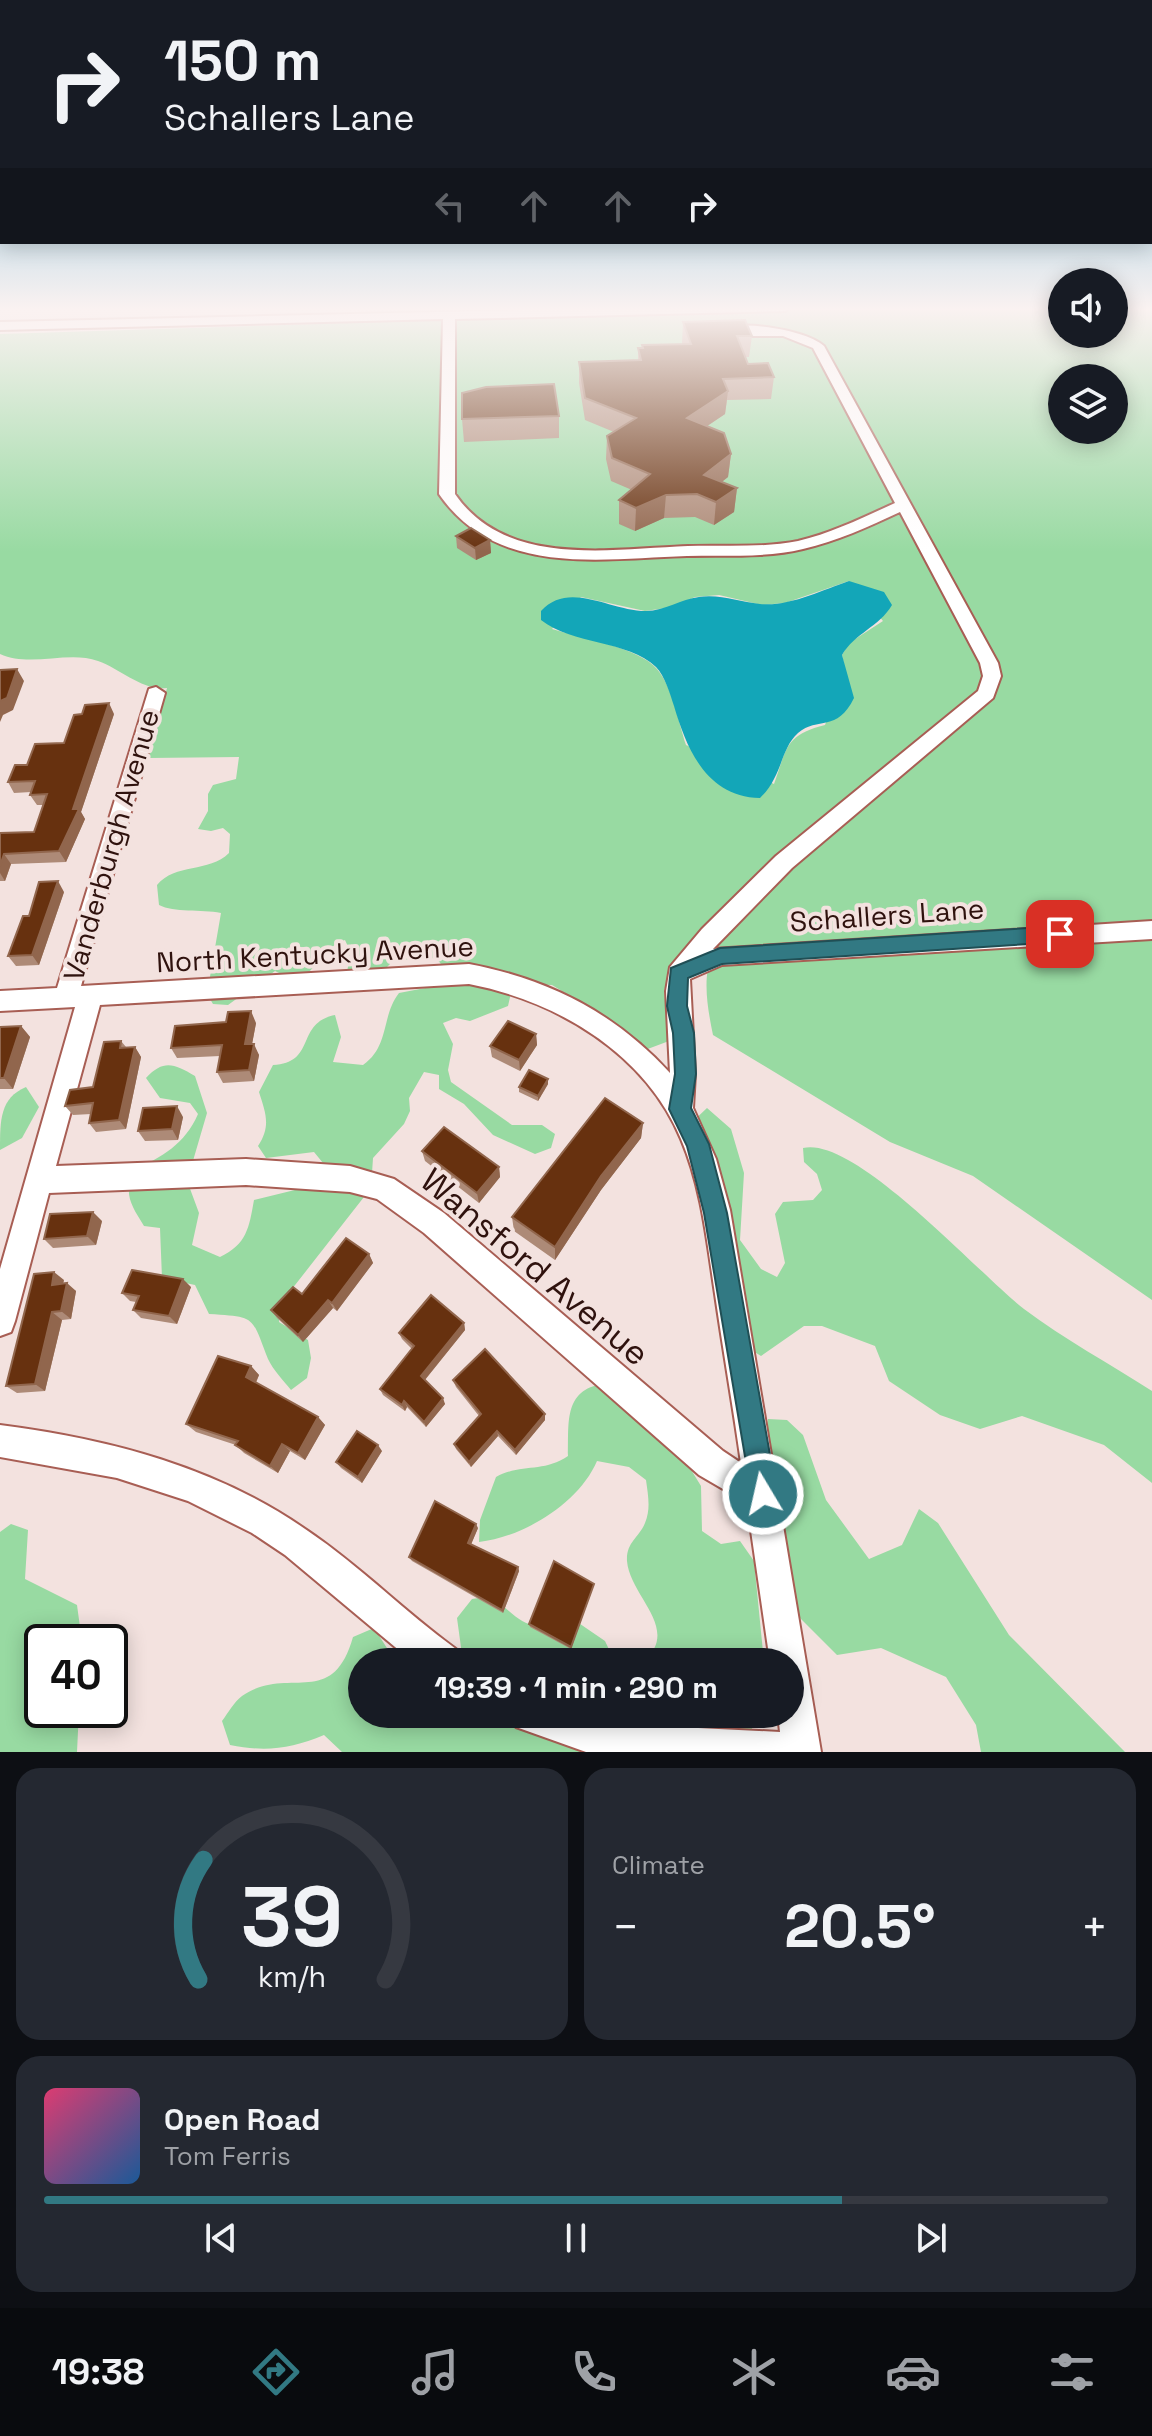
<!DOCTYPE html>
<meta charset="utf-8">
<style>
:root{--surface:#171b24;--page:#242831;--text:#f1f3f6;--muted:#9ea1a6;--line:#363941;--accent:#327983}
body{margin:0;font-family:"Space Grotesk",sans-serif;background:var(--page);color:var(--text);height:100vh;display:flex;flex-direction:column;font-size:30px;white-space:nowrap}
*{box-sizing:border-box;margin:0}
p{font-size:26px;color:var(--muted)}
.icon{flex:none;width:44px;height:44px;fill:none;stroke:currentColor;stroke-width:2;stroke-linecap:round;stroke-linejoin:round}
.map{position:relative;height:1752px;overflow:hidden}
.sheet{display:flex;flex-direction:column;gap:16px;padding:16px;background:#0d0f14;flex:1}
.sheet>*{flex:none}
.hud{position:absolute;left:0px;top:0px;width:1152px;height:244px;box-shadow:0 4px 20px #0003;background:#171b24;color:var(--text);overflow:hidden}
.fabs{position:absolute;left:1048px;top:268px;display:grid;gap:16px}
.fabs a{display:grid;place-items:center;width:80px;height:80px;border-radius:50%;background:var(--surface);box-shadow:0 4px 20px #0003;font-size:40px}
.speed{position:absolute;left:24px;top:1624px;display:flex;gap:16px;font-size:40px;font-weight:700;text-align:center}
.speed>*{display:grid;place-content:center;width:104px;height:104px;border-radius:50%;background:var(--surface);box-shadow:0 4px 20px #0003;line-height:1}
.speed .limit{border:4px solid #111;border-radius:12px;background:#fff;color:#111}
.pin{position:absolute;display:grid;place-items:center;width:68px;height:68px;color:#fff;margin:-34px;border-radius:16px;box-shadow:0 4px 12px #0006}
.me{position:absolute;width:88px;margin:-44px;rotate:351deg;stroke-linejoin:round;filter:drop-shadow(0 0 6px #0008)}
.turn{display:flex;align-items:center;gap:28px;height:168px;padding:0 32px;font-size:36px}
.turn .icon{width:104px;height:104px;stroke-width:2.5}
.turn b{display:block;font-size:56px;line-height:68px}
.lanes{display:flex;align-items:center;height:76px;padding:0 32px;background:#0003;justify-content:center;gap:40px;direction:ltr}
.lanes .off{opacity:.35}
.big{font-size:60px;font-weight:600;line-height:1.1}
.sheet .widget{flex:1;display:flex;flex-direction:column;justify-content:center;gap:12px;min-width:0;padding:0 28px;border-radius:24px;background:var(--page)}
.sheet .dial{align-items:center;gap:0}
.dial svg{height:208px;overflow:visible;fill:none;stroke:var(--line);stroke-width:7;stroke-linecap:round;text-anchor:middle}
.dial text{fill:var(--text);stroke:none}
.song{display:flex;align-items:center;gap:24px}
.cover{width:96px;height:96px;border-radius:12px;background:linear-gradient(135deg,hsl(340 70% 55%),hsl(210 70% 35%))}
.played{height:8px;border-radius:4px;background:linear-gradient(90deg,var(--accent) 75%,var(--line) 75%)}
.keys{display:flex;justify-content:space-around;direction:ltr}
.heat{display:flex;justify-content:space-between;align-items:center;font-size:44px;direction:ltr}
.sheet .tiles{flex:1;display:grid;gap:16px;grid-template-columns:1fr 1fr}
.widget:last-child{grid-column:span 2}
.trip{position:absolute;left:348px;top:1648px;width:456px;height:80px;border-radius:40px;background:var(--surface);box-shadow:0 4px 20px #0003;font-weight:600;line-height:80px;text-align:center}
.dock{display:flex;height:128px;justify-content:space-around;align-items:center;background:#090b0e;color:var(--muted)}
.dock .icon{width:56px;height:56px}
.dock .on{color:var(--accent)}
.dock b{font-size:36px;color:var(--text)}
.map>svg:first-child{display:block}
.green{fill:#98daa2;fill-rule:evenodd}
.water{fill:#13a6b8}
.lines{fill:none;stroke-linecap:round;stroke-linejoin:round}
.minor-casing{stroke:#a85e54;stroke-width:4}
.minor{fill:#fff;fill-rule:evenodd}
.wall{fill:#ad8a77}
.shaded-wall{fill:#91664d}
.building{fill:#67310f;stroke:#91664d;stroke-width:2}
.route{fill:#327983;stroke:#204f55;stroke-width:2}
.labels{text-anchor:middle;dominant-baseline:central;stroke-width:8;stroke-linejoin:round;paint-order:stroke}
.street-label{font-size:28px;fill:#2f120e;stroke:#f3e2df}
.near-street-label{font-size:34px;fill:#2f120e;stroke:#f3e2df}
</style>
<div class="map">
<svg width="1152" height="1752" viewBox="0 0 1152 1752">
<rect width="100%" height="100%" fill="#f3e2df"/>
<g class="green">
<path d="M820,308L1062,307V334H1114V307H1152V1300L973,1176L890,1142L713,1035C708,1010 700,972 716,948C729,929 743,920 750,897L738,892L669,973L664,991L669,1041L645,1050L600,1014L552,985L513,984L508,1006L470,1021L456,1018L443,1023L453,1044L448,1070L451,1082L512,1125H542L555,1134L551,1148L535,1154L493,1135L464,1104L439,1089V1075L424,1072L409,1098L410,1111L404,1124L373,1158L371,1188L281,1303L279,1322L308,1340L311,1358L307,1378L291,1390C284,1381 273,1370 268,1359C251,1316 257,1317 209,1314L195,1285L162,1278L160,1228L144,1226C131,1205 123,1194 134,1170C162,1157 185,1144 198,1114L190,1103L160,1098L146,1078C164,1059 174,1064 195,1076L207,1113L190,1171L189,1186L199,1213L192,1245L220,1257C247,1244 249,1228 254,1200L303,1188L319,1178L323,1163L314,1152L266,1158L258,1146C271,1126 266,1114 259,1092L273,1065C317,1063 295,1023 335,1015L341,1037L333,1062L363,1065C390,1046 381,1016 399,993L441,985L450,975L436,958L394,960L385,969L347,974L350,951L345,940C324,947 316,969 298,982L275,971L228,1005L213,1004L207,994L221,913C201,909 174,913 159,905L157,885C175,863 209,873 229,853L230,834L223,828L211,831L198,829L208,811V794L213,785L236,779L239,757L148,758L167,688C142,691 121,669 98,661C68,650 31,668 0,654V334ZM1062,378H1114V430H1062ZM849,581L883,621L849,643L842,655L845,669L825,725C785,735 787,748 774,784L686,745C678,721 673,688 657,669C640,648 578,637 552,629L581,597L645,611L673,607L695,597L719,595L762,605L785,603Z"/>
<path d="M26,1087L39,1107L22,1138L0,1150C0,1120 0,1098 26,1087Z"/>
<path d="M707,1108L731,1129L744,1173L740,1240L761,1269L777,1277L785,1263L775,1214L783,1202L813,1200L822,1190L817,1174L804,1162L803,1148C855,1135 980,1275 1024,1309C1064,1339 1110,1364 1152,1391V1483L1104,1445L1022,1416L980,1429L940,1415L889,1381L875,1346L822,1326H804L761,1356L745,1346L687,1127Z"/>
<path d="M608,1383C625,1409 632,1429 666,1429L701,1486L702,1531L721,1544L740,1541L754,1561L764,1662H643C682,1629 630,1597 627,1561C626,1542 639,1538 645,1523C651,1509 648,1495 646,1480L629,1467L597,1461C579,1503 524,1537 479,1542L480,1520L496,1477C522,1463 543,1473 568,1456C569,1421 563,1388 608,1383Z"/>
<polygon points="768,1419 787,1420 803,1435 826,1500 869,1559 902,1545 919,1509 938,1523 1009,1635 1125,1752 981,1752 976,1725 946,1677 881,1648 837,1655 796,1614 765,1438"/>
<polygon points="11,1524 28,1530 25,1579 77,1605 82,1642 42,1642 42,1710 79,1710 77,1752 0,1752 0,1532"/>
<path d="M492,1596C521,1621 530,1637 567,1615L605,1641L615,1662H463L457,1618L472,1599Z"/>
<path d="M374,1628L396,1662H362V1714H754L749,1752H342L324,1735C291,1749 265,1752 230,1745L222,1721C228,1713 234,1702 242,1696C288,1664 332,1711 353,1637Z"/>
</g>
<path class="water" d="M849,581L884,592L892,605C879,627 855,633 842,655L854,698C837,733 818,716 798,733C780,749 783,776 760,798C707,797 687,750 674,706C670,694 665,676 656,667C628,640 572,645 541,620V611C569,580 610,611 646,611C665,611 681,599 699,597C721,594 739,602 760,604C789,607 822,590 849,581Z"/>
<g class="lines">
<g class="minor-casing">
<g id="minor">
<path d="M655,307H791L785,311L455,319V494C506,568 610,549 688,546C724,545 763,548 798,541C832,533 864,517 895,503L813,348L783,336H720L714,332C735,318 805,329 824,346L998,663L1001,676L993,698L792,868L713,949L1152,921V939L722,965L690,979L695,1074L693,1108L716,1159L730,1210L821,1752H586L516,1727L510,1714H584L658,1726L780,1732L778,1714H790V1662H770L747,1503L699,1475L424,1233L377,1199L350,1192L246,1185L49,1193L15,1321L11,1332L0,1336V1269L75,1007L0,1011V991L57,988L149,689L156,687L165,693L81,986L469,964C549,979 615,1013 670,1073L666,991L670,967L702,929L776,856L978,691L983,676L980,663L900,512C868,527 837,541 803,549C766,558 725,555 687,556C599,559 496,577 439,494L443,319L0,330V322ZM469,984C557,1001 645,1053 681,1139C702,1188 707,1242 715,1294C723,1350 733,1406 741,1463L723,1451L444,1213L394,1179L350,1166L246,1159L56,1166L100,1005Z"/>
<path d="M0,1425C109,1439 217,1467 308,1531C360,1566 405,1612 456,1649L461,1662H413L285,1555L252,1533L188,1501L117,1478L0,1457Z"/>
</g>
</g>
<use href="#minor" class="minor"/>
</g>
<g class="wall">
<polygon points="683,322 752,336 749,357 746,357 748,364 774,377 771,399 727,400 725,414 707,426 731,454 728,477 722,482 737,488 734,512 714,525 695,517 664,518 635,531 619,524 619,500 632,490 611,481 606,459 607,436 614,432 585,420 579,383 579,362 638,360 638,348 642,348 642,345 682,344"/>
<polygon points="559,416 559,438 464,442 462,419"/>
<polygon points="456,536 490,540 491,553 476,560 457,548"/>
<polygon points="114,714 81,812 85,819 66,862 11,864 5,881 0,881 0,833 34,832 43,805 37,805 30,795 31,792 14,793 8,782 27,765"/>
<polygon points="64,892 39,965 16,966 8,956 29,916"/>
<polygon points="256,1023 252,1044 259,1055 254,1081 223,1083 217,1072 220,1056 177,1058 171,1048"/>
<polygon points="21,1026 30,1037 13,1089 0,1089 0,1027"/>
<polygon points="536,1034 537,1045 520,1071 492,1057 490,1046"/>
<polygon points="121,1041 126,1047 135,1047 141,1057 126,1129 96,1132 89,1123 91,1114 73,1115 65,1106 93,1087"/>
<polygon points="548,1084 538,1101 519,1092 519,1087"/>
<polygon points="183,1117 178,1140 145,1141 138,1131"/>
<polygon points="643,1123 641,1138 601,1190 555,1260 514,1231 512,1217"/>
<polygon points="422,1151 499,1167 500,1177 479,1203 425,1161"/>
<polygon points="102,1221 96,1245 53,1248 44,1239"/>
<polygon points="369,1254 373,1263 337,1311 333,1308 303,1342 277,1318 271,1310 302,1294"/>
<polygon points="64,1280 63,1283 76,1291 71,1319 62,1320 45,1391 17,1393 6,1386"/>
<polygon points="191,1287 177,1324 141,1318 133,1310 136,1302 130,1301 122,1293"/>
<polygon points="464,1323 465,1330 425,1380 445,1404 426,1427 407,1407 405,1411 383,1395 380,1389 412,1349 402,1339 399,1333"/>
<polygon points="251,1366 259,1375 256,1383 318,1417 325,1425 305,1460 290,1451 278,1473 244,1453 236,1445 196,1432 186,1424"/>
<polygon points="453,1380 545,1420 516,1455 498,1436 471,1467 456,1449 454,1444 479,1416 456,1387"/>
<polygon points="382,1451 362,1483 341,1468 336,1462"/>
<polygon points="478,1528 471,1544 518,1567 519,1571 503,1613 412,1561 409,1557"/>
<polygon points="593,1587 571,1649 530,1627 529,1624"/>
</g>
<g class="shaded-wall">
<polygon points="728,391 725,414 685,441 687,418"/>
<polygon points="731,454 728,477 703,496 704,475"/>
<polygon points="737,488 734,512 714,525 716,502"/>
<polygon points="666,495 664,518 635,531 636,508"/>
<polygon points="490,540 491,553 476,560 475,548"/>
<polygon points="17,669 24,681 13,710 3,715 0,722 0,701"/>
<polygon points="109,703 114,714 81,812 85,819 66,862 59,851"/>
<polygon points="4,854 11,864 5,881 0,873 0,866"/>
<polygon points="58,881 64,892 39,965 32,955"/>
<polygon points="251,1011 256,1023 250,1055 245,1044"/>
<polygon points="21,1026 30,1037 13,1089 4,1078"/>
<polygon points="536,1034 537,1045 520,1071 519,1060"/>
<polygon points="254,1044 259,1055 254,1081 249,1070"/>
<polygon points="135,1047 141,1057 126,1129 119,1120"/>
<polygon points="548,1079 548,1084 538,1101 538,1096"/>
<polygon points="177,1106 183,1117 178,1140 172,1129"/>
<polygon points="643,1123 641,1138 601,1190 555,1260 555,1247 601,1176"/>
<polygon points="499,1167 500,1177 479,1203 477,1193"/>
<polygon points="93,1212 102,1221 96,1245 87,1236"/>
<polygon points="369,1254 373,1263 337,1311 332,1303"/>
<polygon points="54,1272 64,1280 61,1293 52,1285"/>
<polygon points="183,1279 191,1287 177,1324 169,1316"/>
<polygon points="67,1283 76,1291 71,1319 61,1311"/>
<polygon points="328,1300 333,1308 303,1342 298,1335"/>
<polygon points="52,1312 62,1320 45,1391 35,1384"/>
<polygon points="464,1323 465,1330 423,1382 421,1376"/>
<polygon points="251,1366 259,1375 254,1386 246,1377"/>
<polygon points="443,1398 445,1404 426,1427 424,1422"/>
<polygon points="404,1401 407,1407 405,1411 402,1405"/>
<polygon points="545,1414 545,1420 516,1455 515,1450"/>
<polygon points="318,1417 325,1425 305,1460 298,1453"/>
<polygon points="497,1431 498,1436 471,1467 469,1462"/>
<polygon points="282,1444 290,1451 278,1473 270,1466"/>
<polygon points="378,1445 382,1451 362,1483 358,1477"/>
<polygon points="476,1524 478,1528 470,1547 468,1543"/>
<polygon points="518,1567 519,1571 503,1613 502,1610"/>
</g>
<g class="building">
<polygon points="745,320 752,336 737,336 748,364 768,363 774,377 723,379 728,391 687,418 724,433 731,454 704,475 737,488 716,502 697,494 666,495 636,508 619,500 650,474 612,458 607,436 636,418 585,398 579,362 641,360 638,348 643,348 642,345 691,344 683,322"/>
<polygon points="554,384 559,416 462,419 462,393 486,387"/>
<polygon points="471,528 490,540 475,548 456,536"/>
<polygon points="17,669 7,698 0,701 0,670"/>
<polygon points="109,703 73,809 79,809 59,851 4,854 0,866 0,833 34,832 47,794 30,795 35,781 8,782 15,765 27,765 35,744 64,743 74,715 82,714 85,705"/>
<polygon points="58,881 32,955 8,956 23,916 29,916 39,882"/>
<polygon points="251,1011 245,1044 254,1044 249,1070 217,1072 222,1045 171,1048 175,1026 226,1022 228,1012"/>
<polygon points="508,1021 536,1034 519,1060 490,1046"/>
<polygon points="21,1026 4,1078 0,1078 0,1027"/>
<polygon points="121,1041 120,1048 135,1047 119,1120 89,1123 93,1103 65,1106 70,1090 93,1087 104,1042"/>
<polygon points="529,1070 548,1079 538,1096 519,1087"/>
<polygon points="605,1098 643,1123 601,1176 555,1247 512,1217"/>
<polygon points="177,1106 172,1129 138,1131 143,1108"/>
<polygon points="444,1127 499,1167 477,1193 422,1151"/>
<polygon points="93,1212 87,1236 44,1239 50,1214"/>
<polygon points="346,1238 369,1254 332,1303 328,1300 298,1335 271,1310 293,1287 302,1294"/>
<polygon points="132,1270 183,1279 169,1316 133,1310 139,1296 122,1293"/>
<polygon points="54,1272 52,1285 67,1283 61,1311 52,1312 35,1384 6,1386 34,1274"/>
<polygon points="431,1295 464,1323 421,1376 443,1398 424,1422 404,1401 402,1405 380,1389 414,1346 399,1333"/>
<polygon points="485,1349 545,1414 515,1450 497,1431 469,1462 454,1444 481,1414 453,1380"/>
<polygon points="218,1356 251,1366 246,1377 318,1417 298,1453 282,1444 270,1466 235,1445 238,1441 186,1424"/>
<polygon points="357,1431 378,1445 358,1477 336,1462"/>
<polygon points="435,1501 476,1524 468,1543 518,1567 502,1610 409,1557"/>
<polygon points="554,1561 594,1584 571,1647 529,1624"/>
</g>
<linearGradient id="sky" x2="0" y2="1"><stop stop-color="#53aed5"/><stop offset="0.56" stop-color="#faf2f1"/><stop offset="1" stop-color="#faf2f1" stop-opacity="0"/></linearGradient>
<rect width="1152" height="552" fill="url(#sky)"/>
<polygon class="route" points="1060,926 1070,934 1060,942 722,964 688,978 687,1006 694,1033 696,1074 691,1108 709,1144 727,1213 777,1494 772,1504 763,1508 753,1504 704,1213 687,1146 669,1109 675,1074 673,1033 667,1006 671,968 720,948"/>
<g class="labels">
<g class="street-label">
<text transform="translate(111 845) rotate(-74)">Vanderburgh Avenue</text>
<text transform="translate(887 915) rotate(-4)">Schallers Lane</text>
<text transform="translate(315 954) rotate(-3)">North Kentucky Avenue</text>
</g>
<g class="near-street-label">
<text transform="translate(535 1267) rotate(40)">Wansford Avenue</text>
</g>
</g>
</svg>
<div class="fabs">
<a><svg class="icon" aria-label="sound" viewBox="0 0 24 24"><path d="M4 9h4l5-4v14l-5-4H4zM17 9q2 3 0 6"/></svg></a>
<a><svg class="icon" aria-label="layers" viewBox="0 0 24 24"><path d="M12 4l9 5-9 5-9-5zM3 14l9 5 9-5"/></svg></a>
</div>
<div class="speed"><div class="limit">40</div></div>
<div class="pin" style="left:1060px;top:934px;background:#d93025"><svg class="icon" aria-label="arrive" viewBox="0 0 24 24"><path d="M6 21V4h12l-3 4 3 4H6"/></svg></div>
<svg class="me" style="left:763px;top:1494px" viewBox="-20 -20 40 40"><circle r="17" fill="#327983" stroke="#fff" stroke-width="3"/><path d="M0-11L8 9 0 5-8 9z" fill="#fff"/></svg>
<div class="trip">19:39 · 1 min · 290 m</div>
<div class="hud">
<div class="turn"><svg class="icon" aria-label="right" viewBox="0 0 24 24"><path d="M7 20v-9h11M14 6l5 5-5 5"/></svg><div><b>150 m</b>Schallers Lane</div></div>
<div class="lanes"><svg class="icon off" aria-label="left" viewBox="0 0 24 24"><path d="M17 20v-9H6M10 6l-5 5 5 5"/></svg><svg class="icon off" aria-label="ahead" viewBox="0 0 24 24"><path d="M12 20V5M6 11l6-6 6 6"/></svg><svg class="icon off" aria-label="ahead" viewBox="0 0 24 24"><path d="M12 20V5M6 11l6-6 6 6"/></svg><svg class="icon" aria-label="right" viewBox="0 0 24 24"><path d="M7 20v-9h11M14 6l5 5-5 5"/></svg></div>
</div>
</div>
<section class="sheet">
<div class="tiles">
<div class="widget dial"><svg viewBox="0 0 100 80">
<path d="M14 69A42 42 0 1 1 86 69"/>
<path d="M14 69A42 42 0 0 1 16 23" stroke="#327983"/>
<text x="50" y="56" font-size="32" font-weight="700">39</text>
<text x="50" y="72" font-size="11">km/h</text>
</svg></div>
<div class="widget"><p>Climate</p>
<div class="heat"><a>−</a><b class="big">20.5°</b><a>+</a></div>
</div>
<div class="widget">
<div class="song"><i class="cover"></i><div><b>Open Road</b><p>Tom Ferris</p></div></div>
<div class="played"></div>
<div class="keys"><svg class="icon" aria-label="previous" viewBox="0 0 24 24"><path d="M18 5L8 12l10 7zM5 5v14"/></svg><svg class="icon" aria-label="pause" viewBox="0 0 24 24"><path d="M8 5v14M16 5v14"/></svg><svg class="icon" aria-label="next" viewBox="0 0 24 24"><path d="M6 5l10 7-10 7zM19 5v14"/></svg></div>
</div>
</div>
</section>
<nav class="dock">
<b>19:38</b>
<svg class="icon on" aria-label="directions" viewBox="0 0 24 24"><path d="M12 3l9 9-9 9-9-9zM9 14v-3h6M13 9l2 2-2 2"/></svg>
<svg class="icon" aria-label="music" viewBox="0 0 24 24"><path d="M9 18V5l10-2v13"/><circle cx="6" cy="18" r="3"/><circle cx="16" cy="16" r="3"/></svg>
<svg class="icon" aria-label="phone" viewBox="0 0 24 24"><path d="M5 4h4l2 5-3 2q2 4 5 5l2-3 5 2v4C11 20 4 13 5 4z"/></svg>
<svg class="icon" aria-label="climate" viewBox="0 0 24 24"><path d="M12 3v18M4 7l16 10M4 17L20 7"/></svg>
<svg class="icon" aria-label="car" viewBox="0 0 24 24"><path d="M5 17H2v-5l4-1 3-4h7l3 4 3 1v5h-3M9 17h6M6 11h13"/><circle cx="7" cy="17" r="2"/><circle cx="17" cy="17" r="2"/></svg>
<svg class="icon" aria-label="filters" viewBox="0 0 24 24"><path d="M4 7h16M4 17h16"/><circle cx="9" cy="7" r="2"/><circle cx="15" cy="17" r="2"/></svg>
</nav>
